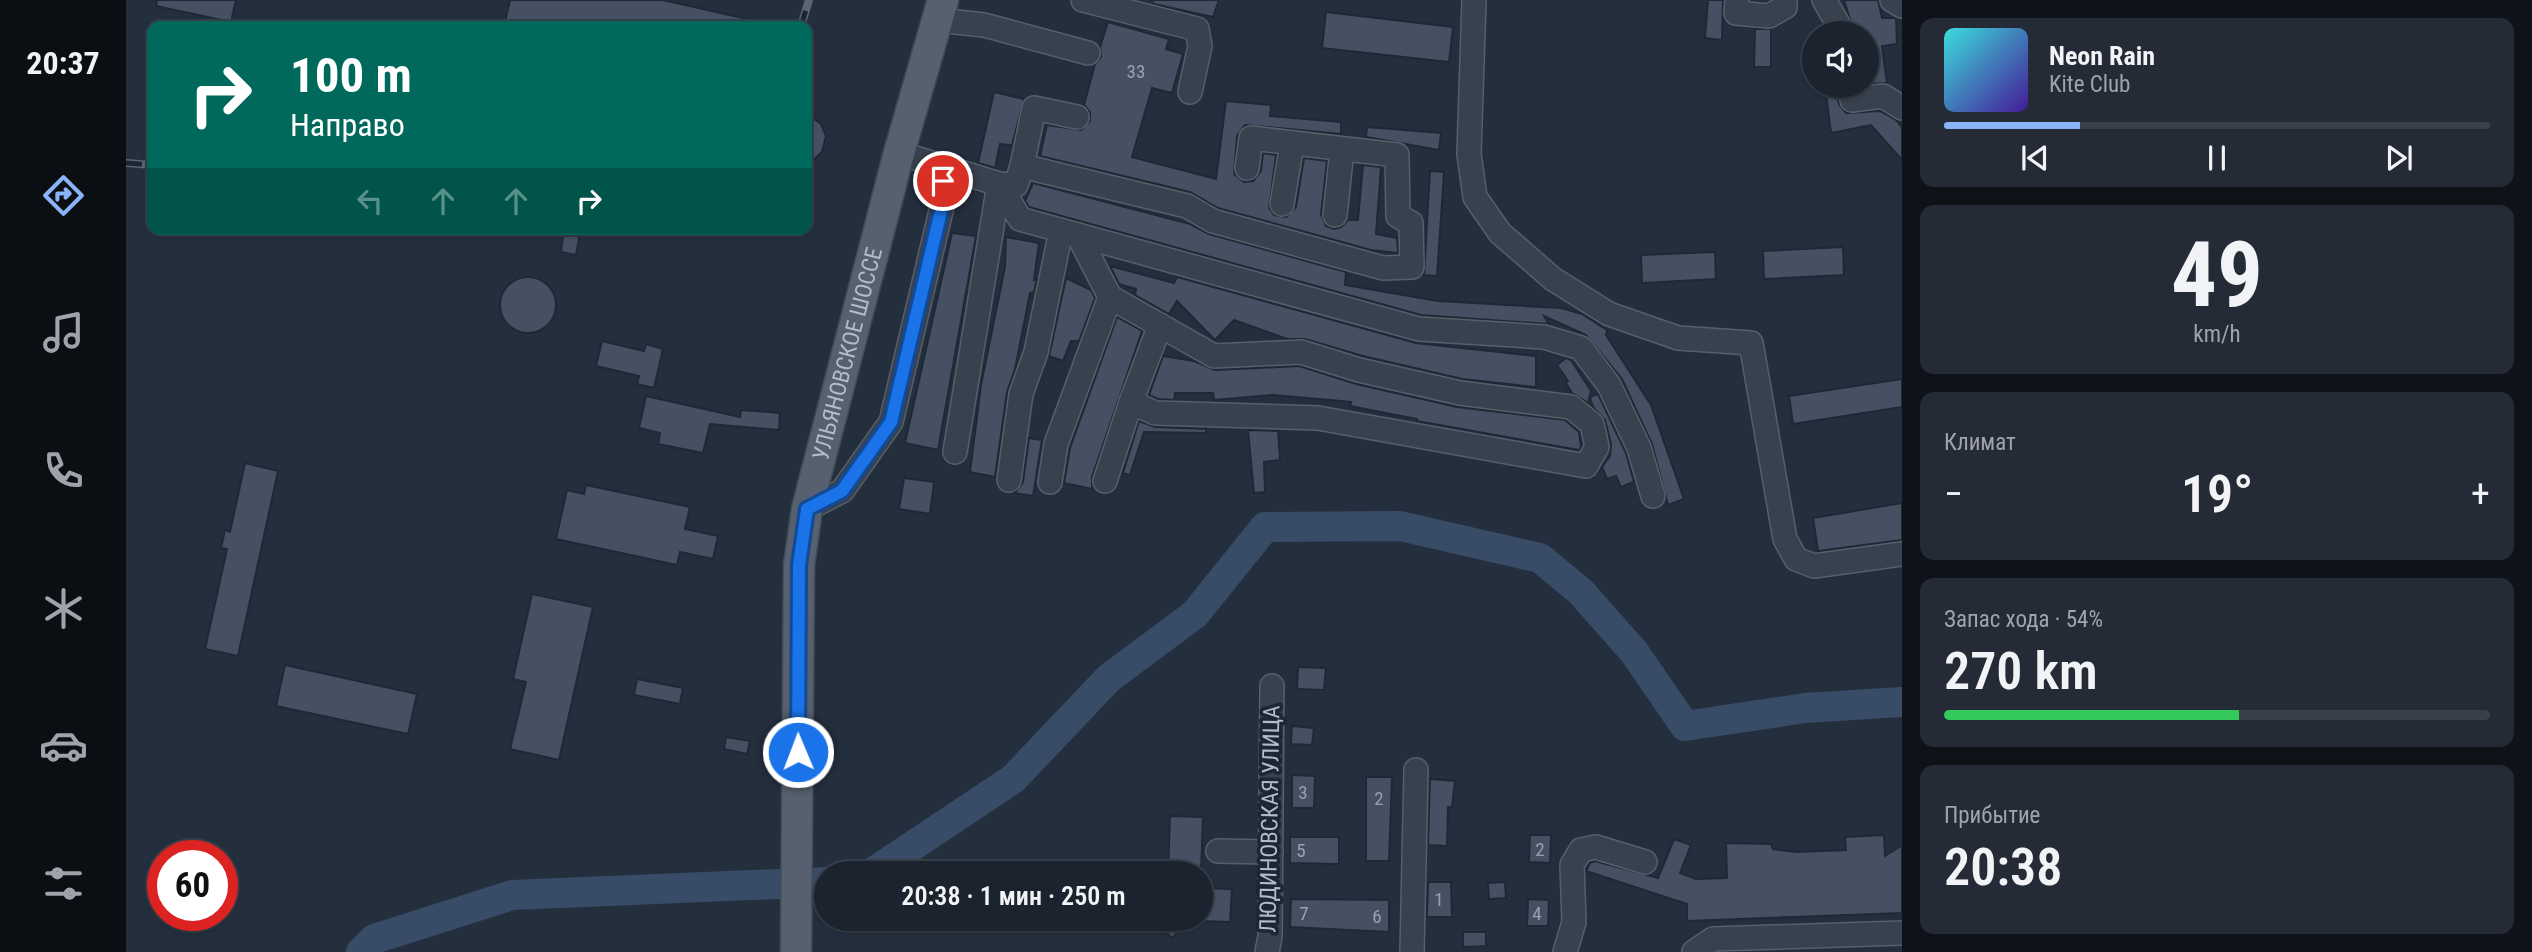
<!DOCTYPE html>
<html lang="ru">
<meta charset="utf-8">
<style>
:root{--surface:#1b232e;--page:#242b36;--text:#f1f3f6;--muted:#a0a4aa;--line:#39404a;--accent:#8ab4f8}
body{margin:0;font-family:"Roboto Condensed",sans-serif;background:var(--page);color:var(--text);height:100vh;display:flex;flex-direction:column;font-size:26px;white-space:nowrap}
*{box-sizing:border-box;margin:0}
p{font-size:23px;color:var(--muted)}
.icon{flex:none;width:38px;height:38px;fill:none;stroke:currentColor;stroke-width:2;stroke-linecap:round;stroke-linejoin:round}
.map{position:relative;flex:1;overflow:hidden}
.details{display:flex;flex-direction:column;gap:18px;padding:18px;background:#0f1319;width:630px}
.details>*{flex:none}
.banner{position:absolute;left:21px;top:21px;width:665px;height:214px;border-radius:14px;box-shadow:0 2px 5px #0004,0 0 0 2px var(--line);background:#00695c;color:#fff;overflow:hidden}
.buttons{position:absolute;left:1676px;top:21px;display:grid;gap:14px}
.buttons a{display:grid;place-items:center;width:77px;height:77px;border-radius:50%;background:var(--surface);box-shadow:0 2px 5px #0004,0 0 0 2px var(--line);font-size:35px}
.speed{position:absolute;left:21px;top:840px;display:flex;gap:14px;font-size:35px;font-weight:700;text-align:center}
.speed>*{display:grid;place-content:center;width:91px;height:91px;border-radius:50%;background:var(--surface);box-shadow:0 2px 5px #0004,0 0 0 2px var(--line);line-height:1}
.speed .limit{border:10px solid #d22;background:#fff;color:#111}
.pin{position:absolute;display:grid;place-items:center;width:60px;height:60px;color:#fff;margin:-30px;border:4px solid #fff;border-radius:50%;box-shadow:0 2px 7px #0007}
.me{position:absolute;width:77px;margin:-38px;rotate:359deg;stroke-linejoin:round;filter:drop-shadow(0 0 5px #0008)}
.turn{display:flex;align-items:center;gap:24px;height:147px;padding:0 28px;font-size:32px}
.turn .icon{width:91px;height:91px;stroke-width:2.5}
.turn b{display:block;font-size:49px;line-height:60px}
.lanes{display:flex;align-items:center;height:66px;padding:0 28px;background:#0003;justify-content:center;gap:35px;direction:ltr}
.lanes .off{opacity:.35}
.big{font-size:52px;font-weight:600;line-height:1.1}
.details .widget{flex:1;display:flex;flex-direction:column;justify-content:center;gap:10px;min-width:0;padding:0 24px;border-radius:14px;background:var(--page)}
.details .dial{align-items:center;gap:0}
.dial b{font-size:91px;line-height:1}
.song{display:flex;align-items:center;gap:21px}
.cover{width:84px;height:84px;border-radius:10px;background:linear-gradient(135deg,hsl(180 70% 55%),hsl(260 70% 35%))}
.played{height:7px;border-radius:4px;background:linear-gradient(90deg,var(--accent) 25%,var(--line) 25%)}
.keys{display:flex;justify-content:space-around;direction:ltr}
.heat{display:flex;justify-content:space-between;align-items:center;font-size:38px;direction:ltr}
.charge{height:10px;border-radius:5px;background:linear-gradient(90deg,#34c759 54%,var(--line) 0)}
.trip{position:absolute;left:688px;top:861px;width:399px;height:70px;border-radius:35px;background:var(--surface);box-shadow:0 2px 5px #0004,0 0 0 2px var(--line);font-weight:600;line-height:70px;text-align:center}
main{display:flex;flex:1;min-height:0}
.tab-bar{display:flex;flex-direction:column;width:126px;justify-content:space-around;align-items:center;background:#0b0e12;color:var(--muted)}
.tab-bar .icon{width:49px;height:49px}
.tab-bar .selected{color:var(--accent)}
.tab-bar b{font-size:32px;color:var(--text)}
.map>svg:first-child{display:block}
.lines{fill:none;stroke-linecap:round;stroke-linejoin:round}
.river{stroke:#394c67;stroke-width:30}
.building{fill:#455162;stroke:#1f2835;stroke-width:2}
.minor-casing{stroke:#565f6c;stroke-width:26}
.major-casing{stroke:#414a57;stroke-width:33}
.minor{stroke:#38414e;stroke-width:23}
.major{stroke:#56606e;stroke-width:30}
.rail-casing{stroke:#5a6575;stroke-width:8}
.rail{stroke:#1d2633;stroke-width:5;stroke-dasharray:16;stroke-linecap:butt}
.route-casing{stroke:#114b97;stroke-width:18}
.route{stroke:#1a73e8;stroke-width:12}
.labels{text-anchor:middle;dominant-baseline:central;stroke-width:7;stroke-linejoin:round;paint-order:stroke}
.number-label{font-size:19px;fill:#98a1af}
.street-label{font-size:23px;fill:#b4bcc9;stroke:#1d2633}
</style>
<main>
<nav class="tab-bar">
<b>20:37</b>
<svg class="icon selected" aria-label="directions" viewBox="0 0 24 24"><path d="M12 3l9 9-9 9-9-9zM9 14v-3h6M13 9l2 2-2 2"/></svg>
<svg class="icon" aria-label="music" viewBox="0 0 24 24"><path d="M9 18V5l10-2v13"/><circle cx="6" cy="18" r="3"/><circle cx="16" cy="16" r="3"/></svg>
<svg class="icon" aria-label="phone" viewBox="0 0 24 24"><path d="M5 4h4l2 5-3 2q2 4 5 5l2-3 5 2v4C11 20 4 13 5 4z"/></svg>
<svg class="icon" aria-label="climate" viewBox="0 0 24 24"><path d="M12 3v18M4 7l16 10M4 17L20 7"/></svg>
<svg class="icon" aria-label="car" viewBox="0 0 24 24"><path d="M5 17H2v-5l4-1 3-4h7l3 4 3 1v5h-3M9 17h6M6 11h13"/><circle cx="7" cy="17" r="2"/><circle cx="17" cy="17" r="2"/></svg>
<svg class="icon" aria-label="filters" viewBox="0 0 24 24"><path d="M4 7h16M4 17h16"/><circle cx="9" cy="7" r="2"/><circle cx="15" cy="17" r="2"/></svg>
</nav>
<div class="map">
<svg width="1776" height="952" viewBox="0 0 1776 952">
<rect width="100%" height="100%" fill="#242f3e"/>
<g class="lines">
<g class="river">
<polyline points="746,873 887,779 983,678 1069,614 1139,527 1274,526 1414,558 1455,592 1508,652 1559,726 1679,708 1776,702"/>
<polyline points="235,952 248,939 386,895 700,882"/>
</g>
</g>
<g class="building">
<polygon points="31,0 110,0 105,22 30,6"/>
<polygon points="384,0 537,0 630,21 629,26 378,26"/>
<polygon points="1025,0 1093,0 1087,17 1028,4"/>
<polygon points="1582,0 1597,0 1596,40 1579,38"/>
<polygon points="1718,0 1752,0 1756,18 1770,18 1771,44 1756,46 1761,83 1741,84 1741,33 1728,33"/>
<polygon points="1200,12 1327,27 1323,62 1196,48"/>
<polygon points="982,22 1043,39 1040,49 1057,54 1046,93 1026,88 1006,157 1090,179 1100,101 1145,105 1144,116 1215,122 1215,134 1119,125 1111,136 1108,174 1118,182 1127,181 1135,171 1137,153 1150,155 1143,208 1148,215 1160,217 1170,207 1178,158 1201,161 1195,214 1200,226 1208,229 1215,227 1222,220 1232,220 1237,165 1255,167 1250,234 1271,238 1272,253 1245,250 1092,208 1064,192 914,156 921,125 955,130 964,121 964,112 958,105 969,64 975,57 974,47"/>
<polygon points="1629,29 1645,29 1645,67 1628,67"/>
<polygon points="1699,86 1709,86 1713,104 1720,113 1754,111 1770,120 1776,127 1776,160 1745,125 1705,133"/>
<polygon points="868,92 898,99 886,145 874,144 869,168 852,163"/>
<polygon points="681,114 695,124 700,136 696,152 681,166"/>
<polygon points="1241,127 1315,133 1313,150 1240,137"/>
<polygon points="1304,171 1318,172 1311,276 1298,275"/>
<polygon points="907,183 1064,224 1083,234 1220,272 1219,285 1312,301 1435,308 1456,314 1481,330 1480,335 1525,405 1558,499 1542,505 1526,444 1496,379 1460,335 1418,316 1423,324 1295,315 903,207 899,201"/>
<polygon points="441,231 454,233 450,255 435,252 437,235"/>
<polygon points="826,233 850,236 812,450 779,443"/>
<polygon points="880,237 913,243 908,280 911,279 908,292 904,293 889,369 881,392 869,477 844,472 855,385 879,267"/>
<polygon points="1717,247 1718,275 1638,279 1637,251"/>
<polygon points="1589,252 1590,279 1516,283 1515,255"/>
<polygon points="984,266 1048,283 1051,277 1290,343 1410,356 1410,387 1336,379 1237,356 1179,339 1161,339 1108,320 1089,340 1051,301 1043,314 1009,295 1010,289 993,284"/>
<circle cx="402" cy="305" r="28"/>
<polygon points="940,278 965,290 969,298 953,341 945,341 937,361 923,356"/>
<polygon points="991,317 1016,331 966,477 966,489 938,483 944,448"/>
<polygon points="476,341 518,351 520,344 537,349 528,388 511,384 513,376 470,366"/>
<polygon points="1037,356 1068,361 1089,370 1173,366 1230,384 1331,407 1439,420 1453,432 1455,447 1453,450 1291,421 1291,419 1224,406 1225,402 1147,395 1088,400 1087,393 1049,393 1048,400 1032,399 1023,395"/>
<polygon points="1440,358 1445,360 1465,391 1462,403 1446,393 1440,383 1442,381 1431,365"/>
<polygon points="1776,379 1776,407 1667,424 1663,396"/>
<polygon points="1472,394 1500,453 1508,482 1495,487 1490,476 1481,479 1476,467 1484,456 1485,444 1479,420 1467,407 1464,397"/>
<polygon points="520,396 614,417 615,410 654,413 653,430 584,424 577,453 532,444 534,433 513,428"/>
<polygon points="1013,421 1029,427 1080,429 1080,433 1018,432 1004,475 997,473"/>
<polygon points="1122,430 1152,431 1154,460 1138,462 1139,492 1128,493"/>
<polygon points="903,438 916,440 907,496 889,493 897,482"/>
<polygon points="119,463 152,471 112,656 79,649 101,549 95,548 99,530 104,532"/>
<polygon points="778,478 808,482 804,514 773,509"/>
<polygon points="460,485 564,507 559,529 592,536 587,559 554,552 551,565 430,539 441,490 458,494"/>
<polygon points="1776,503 1776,540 1692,551 1687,518"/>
<polygon points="406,594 467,607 433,760 384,749 400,682 387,679"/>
<polygon points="159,665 291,694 282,734 150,706"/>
<polygon points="1172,667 1200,668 1198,690 1171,689"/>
<polygon points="511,679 557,688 554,704 508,695"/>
<polygon points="1166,726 1188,728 1186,745 1165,744"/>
<polygon points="600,737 624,741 621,754 598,749"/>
<polygon points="1166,775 1189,776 1188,808 1166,808"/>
<polygon points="1240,777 1266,777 1263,861 1240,861"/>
<polygon points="1304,779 1329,781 1326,807 1322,807 1321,846 1302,845"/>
<polygon points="1044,816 1077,817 1075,873 1042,873"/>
<polygon points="1404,835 1425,835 1424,863 1403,862"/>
<polygon points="1758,835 1759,856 1776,845 1776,913 1561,921 1561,904 1460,871 1464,863 1469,861 1532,878 1548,839 1565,845 1554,873 1570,879 1601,878 1600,843 1645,844 1647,849 1671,852 1720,850 1719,837"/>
<polygon points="1164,837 1213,837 1213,864 1164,863"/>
<polygon points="1302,882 1325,882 1326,917 1301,917"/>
<polygon points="1379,882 1380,898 1363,899 1362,883"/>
<polygon points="1074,888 1106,889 1104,922 1074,921"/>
<polygon points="1165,899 1263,900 1263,932 1164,927"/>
<polygon points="1402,899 1423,900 1422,926 1401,926"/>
<polygon points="1027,919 1066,919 1046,938"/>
<polygon points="1337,932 1360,932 1360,946 1337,947"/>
</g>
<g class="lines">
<g class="minor-casing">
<g id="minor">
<polyline points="957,0 1071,29 1074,46 1064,92"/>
<polyline points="1348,0 1343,154 1349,197 1374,233 1427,279 1483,314 1552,338 1625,343 1659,539 1670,559 1688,566 1776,554"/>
<polyline points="1611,0 1610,13 1643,16 1659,7 1659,0"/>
<polyline points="1698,0 1712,24 1714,33"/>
<polyline points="1766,0 1776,6"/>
<polyline points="812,20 858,25 962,53"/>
<polyline points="1723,86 1726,100 1757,96 1776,108"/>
<polyline points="773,153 873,184 894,219 1293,329 1418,337 1455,348 1483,385 1513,448 1527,496"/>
<polyline points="896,166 908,108 951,117"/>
<polyline points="1156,204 1166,144"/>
<polyline points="1209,215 1216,150"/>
<polyline points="952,235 984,297 1088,356 1175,352 1233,370 1334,393 1445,407 1466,424 1471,447 1460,466 1192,418 1029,413 1005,402 1034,325"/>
<polyline points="829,452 873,184 890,185 896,166 1061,206 1087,221 1257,268 1286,267 1285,223 1272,216 1271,155 1125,138 1121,168"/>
<polyline points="883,480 895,394 910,352 935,231"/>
<polyline points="979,481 1005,402"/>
<polyline points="924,482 930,444 984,297"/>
<polyline points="681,509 716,491 765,422 818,198 816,165"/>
<polyline points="1092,851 1145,852"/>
<polyline points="1141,952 1144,937 1146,686"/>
<polyline points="1286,952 1290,770"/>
<polyline points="1439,952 1448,922 1446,865 1455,850 1470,847 1519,862"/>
<polyline points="1568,952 1587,939 1776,933"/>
</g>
</g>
<g class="major-casing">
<g id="major">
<path id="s1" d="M670,952L673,565L681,509L773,153L817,0"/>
</g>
</g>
<use href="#minor" class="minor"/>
<use href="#major" class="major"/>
<g class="rail-casing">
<g id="rail">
<polyline points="675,26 683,0"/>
<polyline points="0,163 26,165"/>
</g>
</g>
<use href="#rail" class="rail"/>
</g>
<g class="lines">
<g class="route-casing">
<polyline id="route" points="672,752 673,565 681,509 716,491 765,422 818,198 817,181"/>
</g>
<use href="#route" class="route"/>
</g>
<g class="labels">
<g class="number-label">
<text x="1010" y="71">33</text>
<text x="1177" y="792">3</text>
<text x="1253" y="798">2</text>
<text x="1414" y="849">2</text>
<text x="1175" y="850">5</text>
<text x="1313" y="899">1</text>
<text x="1178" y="913">7</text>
<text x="1411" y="913">4</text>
<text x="1251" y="916">6</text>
</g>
<g class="street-label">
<text stroke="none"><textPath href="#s1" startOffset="604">УЛЬЯНОВСКОЕ ШОССЕ</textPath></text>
<text transform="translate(1144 819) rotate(-89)">ЛЮДИНОВСКАЯ УЛИЦА</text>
</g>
</g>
</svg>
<div class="buttons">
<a><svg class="icon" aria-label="sound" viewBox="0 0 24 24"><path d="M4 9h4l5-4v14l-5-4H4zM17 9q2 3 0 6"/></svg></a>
</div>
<div class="speed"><div class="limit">60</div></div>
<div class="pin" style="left:817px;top:181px;background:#d93025"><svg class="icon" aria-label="arrive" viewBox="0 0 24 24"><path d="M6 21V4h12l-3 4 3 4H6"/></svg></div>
<svg class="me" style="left:672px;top:752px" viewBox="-20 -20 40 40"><circle r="17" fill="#1a73e8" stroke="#fff" stroke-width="3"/><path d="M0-11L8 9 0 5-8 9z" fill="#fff"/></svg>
<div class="trip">20:38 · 1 мин · 250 m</div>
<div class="banner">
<div class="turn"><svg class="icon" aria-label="right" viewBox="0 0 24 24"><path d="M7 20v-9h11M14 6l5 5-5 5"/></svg><div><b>100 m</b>Направо</div></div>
<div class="lanes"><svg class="icon off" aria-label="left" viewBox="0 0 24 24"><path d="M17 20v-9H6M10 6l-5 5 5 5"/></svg><svg class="icon off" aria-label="ahead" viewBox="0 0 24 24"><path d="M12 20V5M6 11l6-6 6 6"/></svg><svg class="icon off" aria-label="ahead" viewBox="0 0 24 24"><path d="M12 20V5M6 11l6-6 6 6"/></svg><svg class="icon" aria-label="right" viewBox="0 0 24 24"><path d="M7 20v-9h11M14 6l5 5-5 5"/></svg></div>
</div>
</div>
<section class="details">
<div class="widget">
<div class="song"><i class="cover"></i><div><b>Neon Rain</b><p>Kite Club</p></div></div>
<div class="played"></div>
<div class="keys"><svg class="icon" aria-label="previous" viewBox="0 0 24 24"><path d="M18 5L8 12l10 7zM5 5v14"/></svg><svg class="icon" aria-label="pause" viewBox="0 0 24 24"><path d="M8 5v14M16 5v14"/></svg><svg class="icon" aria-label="next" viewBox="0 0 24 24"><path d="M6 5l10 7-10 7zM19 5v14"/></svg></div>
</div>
<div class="widget dial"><b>49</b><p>km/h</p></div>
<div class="widget"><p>Климат</p>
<div class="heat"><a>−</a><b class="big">19°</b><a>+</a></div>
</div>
<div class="widget"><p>Запас хода · 54%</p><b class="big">270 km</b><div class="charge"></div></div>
<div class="widget"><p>Прибытие</p><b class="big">20:38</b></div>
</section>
</main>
